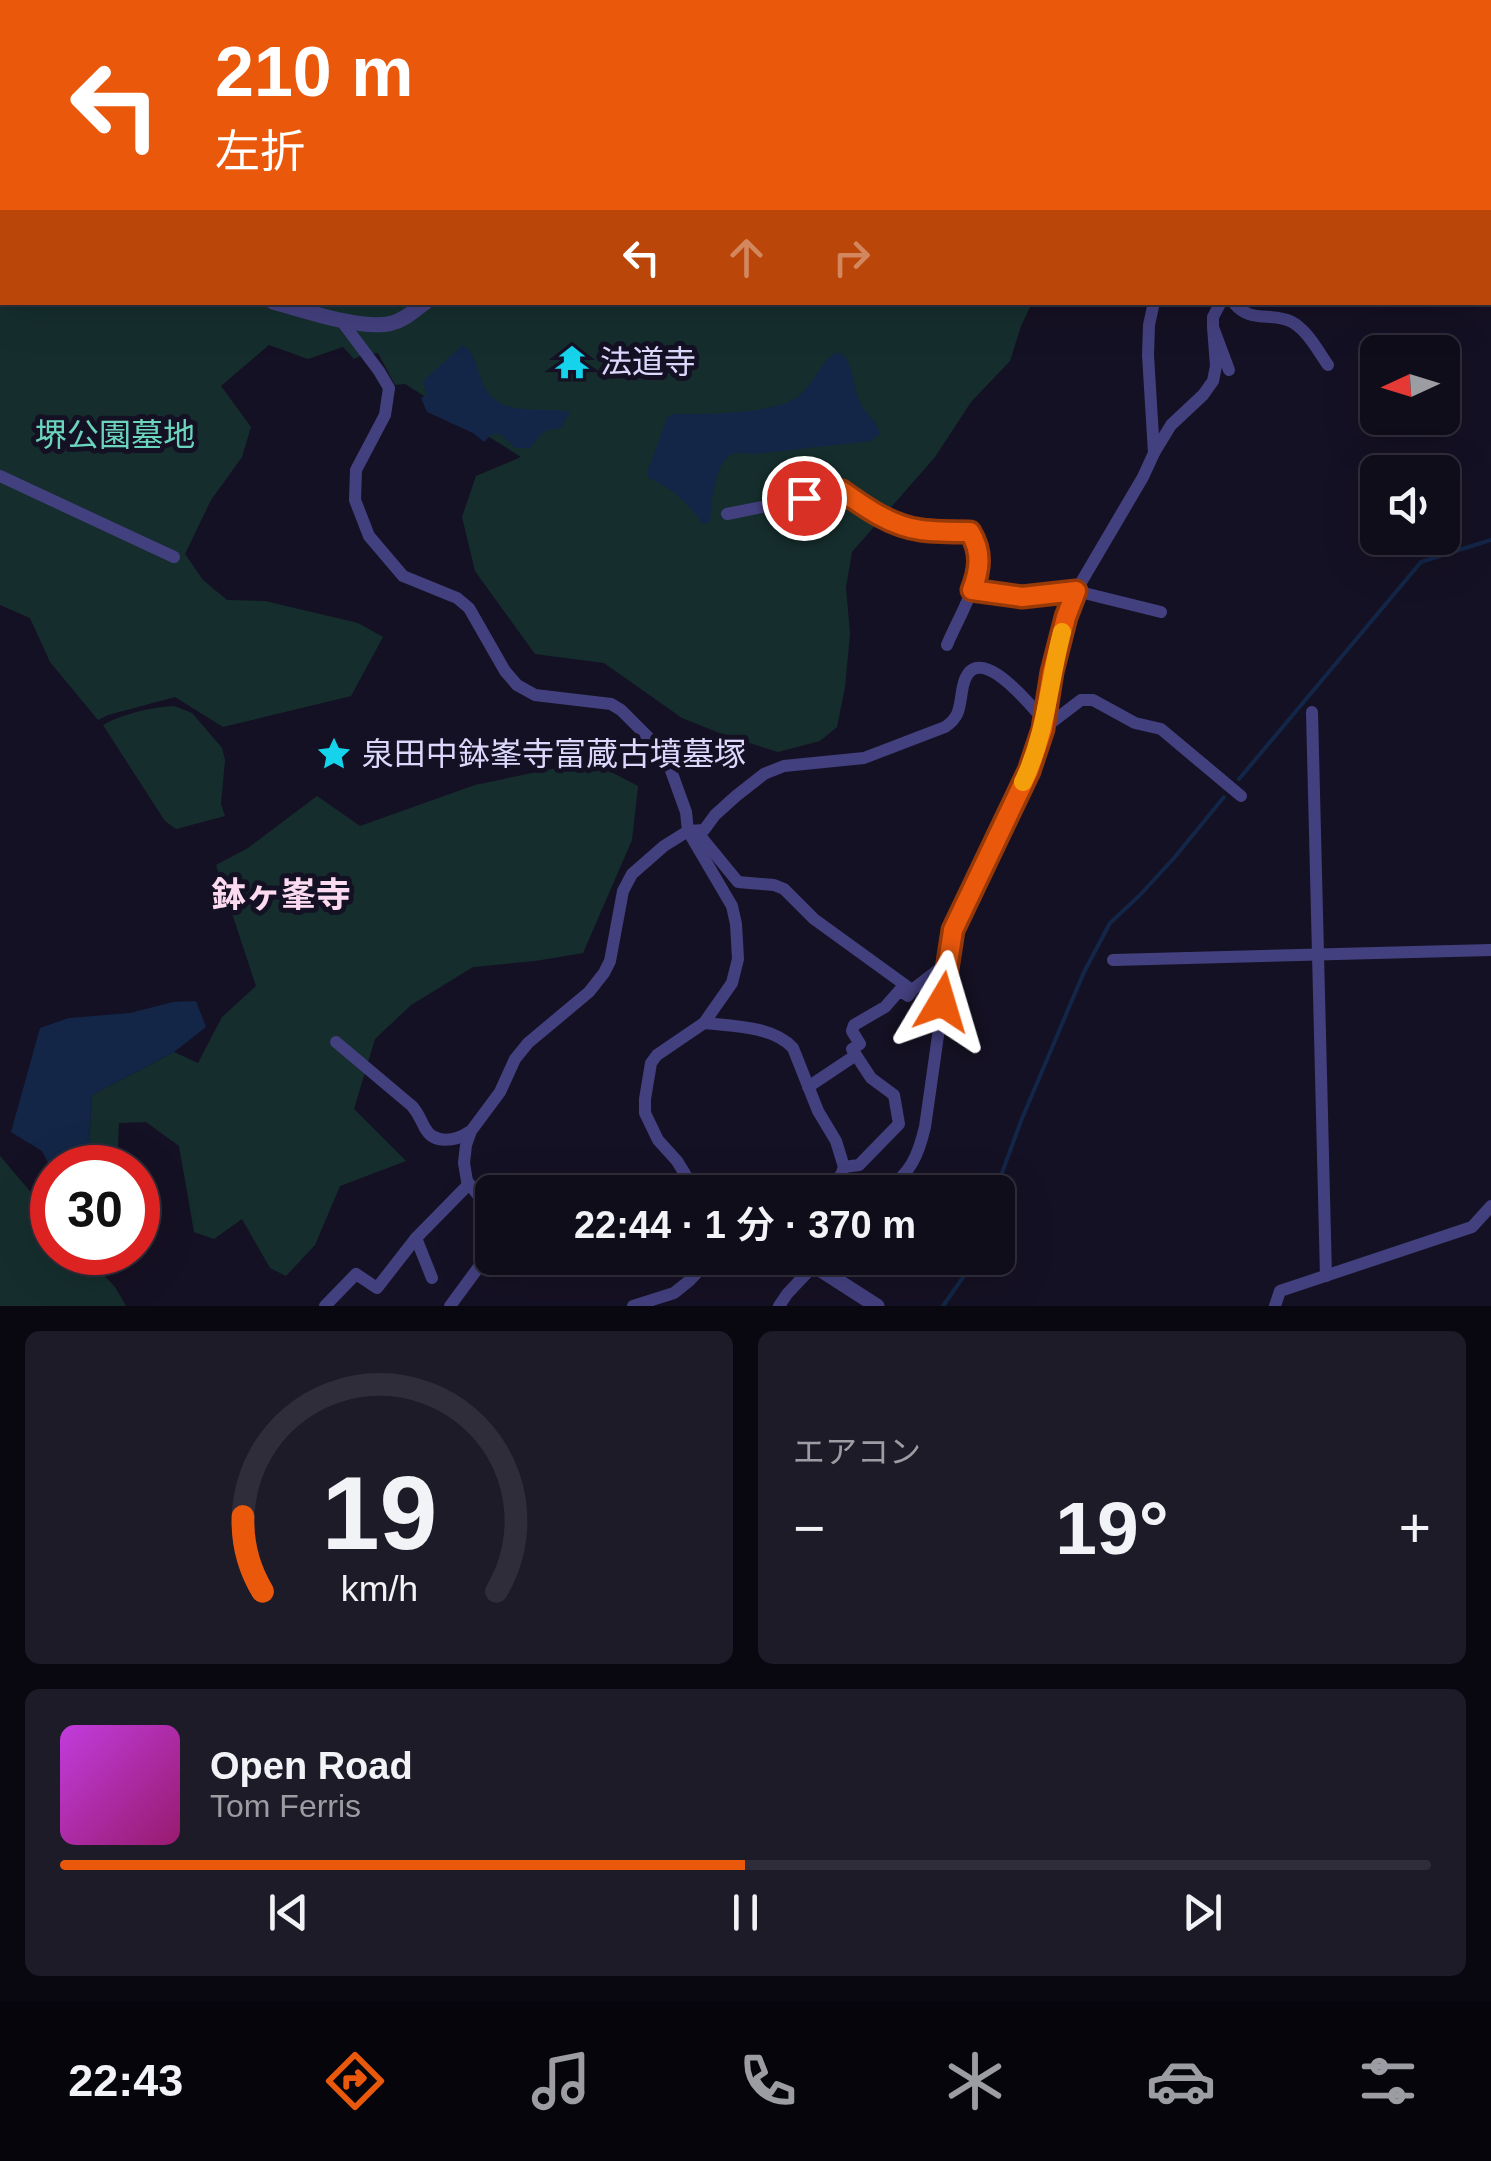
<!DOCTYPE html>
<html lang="ja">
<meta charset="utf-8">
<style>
:root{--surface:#100d1b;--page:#1e1b28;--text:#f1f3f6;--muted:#9c9ca3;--line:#302d3a;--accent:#ea580c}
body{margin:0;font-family:Arial,"Noto Sans JP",sans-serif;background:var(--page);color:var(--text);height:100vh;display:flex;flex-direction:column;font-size:38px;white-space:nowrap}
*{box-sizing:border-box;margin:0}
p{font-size:32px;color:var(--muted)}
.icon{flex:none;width:55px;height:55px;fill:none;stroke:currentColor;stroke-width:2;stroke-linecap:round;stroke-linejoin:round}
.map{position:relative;height:1306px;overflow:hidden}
.panel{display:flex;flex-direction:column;gap:25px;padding:25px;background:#09070f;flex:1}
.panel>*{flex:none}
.banner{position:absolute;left:0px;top:0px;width:1492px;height:305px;box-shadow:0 10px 40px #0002,0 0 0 2px var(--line);background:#ea580c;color:#fff;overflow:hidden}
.needle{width:65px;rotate:266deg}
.tools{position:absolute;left:1360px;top:335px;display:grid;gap:20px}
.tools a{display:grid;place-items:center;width:100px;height:100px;border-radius:15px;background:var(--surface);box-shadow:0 10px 40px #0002,0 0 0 2px var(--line);font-size:50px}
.speed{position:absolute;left:30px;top:1145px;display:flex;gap:20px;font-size:50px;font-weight:700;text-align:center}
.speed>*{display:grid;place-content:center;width:130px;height:130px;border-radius:50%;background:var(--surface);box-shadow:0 10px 40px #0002,0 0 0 2px var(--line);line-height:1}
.speed .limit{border:15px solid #d22;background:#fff;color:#111}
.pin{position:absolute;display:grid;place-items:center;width:85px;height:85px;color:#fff;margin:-42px;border:5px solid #fff;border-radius:50%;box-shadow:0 2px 10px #0007}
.me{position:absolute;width:110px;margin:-55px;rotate:7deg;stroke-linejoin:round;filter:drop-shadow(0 0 8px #0008)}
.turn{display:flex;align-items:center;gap:35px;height:210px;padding:0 50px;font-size:45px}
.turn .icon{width:130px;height:130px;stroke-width:2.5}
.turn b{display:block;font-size:70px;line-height:85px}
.lanes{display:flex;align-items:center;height:95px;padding:0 50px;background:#0003;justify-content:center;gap:50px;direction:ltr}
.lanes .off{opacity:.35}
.big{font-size:75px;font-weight:600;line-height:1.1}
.panel .widget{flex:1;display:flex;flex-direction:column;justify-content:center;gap:15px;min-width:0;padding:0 35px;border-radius:15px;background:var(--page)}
.panel .dial{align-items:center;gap:0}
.dial svg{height:260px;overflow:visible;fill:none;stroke:var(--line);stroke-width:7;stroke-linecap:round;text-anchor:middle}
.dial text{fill:var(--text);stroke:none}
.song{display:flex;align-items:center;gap:30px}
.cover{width:120px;height:120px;border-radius:15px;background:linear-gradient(135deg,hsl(290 70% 55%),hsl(320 70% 35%))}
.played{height:10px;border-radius:5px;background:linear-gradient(90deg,var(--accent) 50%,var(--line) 50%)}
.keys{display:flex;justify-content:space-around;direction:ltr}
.heat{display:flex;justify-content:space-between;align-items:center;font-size:55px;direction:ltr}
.panel .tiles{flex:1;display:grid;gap:25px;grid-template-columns:1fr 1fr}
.widget:last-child{grid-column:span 2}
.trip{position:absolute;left:475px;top:1175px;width:540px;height:100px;border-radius:15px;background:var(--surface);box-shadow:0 10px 40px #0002,0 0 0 2px var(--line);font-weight:600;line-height:100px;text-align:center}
.menu{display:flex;height:160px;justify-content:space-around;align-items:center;background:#06050b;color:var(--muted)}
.menu .icon{width:70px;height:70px}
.menu .active{color:var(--accent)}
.menu b{font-size:45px;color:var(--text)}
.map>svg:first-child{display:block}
.green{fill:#152e2d}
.water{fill:#132647}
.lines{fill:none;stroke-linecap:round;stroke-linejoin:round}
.stream{stroke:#132647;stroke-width:4}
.minor{stroke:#43407f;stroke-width:12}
.tertiary{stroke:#43407f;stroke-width:15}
.route-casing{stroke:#983908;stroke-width:25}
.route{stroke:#ea580c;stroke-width:18}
.slow{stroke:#f59e0b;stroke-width:18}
.labels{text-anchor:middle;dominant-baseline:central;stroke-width:10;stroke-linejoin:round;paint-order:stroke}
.poi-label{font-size:32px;fill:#dcd8fb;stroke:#151124;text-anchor:start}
.park-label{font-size:32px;fill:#6ad5bc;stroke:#151124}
.neighbourhood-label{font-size:35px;font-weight:bold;fill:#fcdaef;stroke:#151124}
</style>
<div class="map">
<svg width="1491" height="1306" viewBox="0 0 1491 1306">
<rect width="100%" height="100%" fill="#151124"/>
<g class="green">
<polygon points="0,0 1033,0 1032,2 2,2 2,302 1032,303 1021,326 1010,361 971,402 935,457 852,552 846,587 850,634 845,687 837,727 820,741 778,752 727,736 682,718 604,663 535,654 475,571 462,517 476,476 521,457 405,384 395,385 378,353 362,355 354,359 343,347 308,359 269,345 221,386 251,427 242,457 211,500 185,554 203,580 227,600 265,601 358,623 383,637 351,696 223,727 175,697 108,715 98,720 50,662 30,618 0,605"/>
<path d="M174,706L192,713L222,748L225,760L221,804L225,816L176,829L165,821L103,725C122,714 152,707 174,706Z"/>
<polygon points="590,761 638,786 632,840 583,953 535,961 473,967 411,1005 375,1039 354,1109 406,1161 340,1186 315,1245 286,1276 270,1268 242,1219 214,1239 194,1232 179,1146 146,1122 119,1123 117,1167 90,1167 88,1158 92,1095 174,1052 198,1063 222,1017 256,986 216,865 248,848 317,796 360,826 475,785"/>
<polygon points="0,1156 52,1217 52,1252 83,1253 115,1287 126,1306 0,1306"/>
</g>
<g class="water">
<path d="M463,345C475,353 476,366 481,379C496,421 538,405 570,412L561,428C539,430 543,434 530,448H515L500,434H492L484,442L473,433L427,412L421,398L427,394L423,381Z"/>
<path d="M835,353L842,354C855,368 852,384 859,400C864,414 878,421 880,434L870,441L756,454C748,454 739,451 732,454C715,461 711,505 710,521L706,524L702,523C689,504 671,487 649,478L647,473L667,418L672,414C703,414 774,415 799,396C813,385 818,366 835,353Z"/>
<polygon points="196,1001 206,1027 174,1052 92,1095 88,1157 90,1167 52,1168 52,1170 42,1151 11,1132 40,1028 69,1018 130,1013 173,1002"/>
</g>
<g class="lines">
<g class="stream">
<polyline points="1239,779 1421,562 1491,540"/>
<polyline points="995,1192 1021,1121 1084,972 1110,923 1139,896 1174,858 1224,797"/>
<polyline points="943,1306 964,1276 971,1258"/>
</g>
<g class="minor">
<polyline points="1221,302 1213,317 1213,327 1229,370"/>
<path d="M1233,302C1251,325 1271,311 1292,322C1308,331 1318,351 1328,365"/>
<polyline points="340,319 379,371 389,388 385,415 356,470 355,500 369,536 403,576 457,598 469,608 505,671 517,685 535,695 611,704 621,710 665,754 686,812 688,831 732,906 736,924 738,959 732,983 704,1023 657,1055 651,1063 645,1099 645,1113 658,1140 677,1161 696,1192"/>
<polyline points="1154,453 1171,425 1203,395 1213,381 1216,366 1213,327"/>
<polyline points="0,476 174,557"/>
<path d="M727,514L842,491C866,508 891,526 921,530C937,533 954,532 970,532C992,570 961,610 947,645"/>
<polyline points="972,590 1022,597 1076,591 1161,612"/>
<polyline points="1312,712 1326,1276"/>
<polyline points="1043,729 1081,700 1093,700 1135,723 1161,729 1241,796"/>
<polyline points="697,832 738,882 774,885 784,889 814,919 912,990 947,963"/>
<polyline points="1113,960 1491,950"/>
<path d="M704,1023C732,1026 773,1026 793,1048L818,1111L836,1141L844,1167L841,1175L826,1192"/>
<path d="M336,1042L412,1106C419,1114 420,1119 425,1128C434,1145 456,1141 469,1132"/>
<polyline points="808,1087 856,1055"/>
<polyline points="844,1167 859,1165 899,1124 894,1095 871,1078 852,1049 860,1044 852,1031 854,1025 885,1007 900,990 908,996 911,992"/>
<path d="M887,1192C911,1169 917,1160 925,1127L953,930L1029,771L1043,729L1051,672L1066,617L1076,591L1143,477L1154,453L1148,355L1149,325L1154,302"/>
<path d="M492,1213L467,1181L464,1163L466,1145L471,1131L500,1092L515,1059L528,1043L589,992L604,973L610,961L623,891L632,874L664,846L688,831L704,830L715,815L736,796L764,774L784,766L864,758L945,727C962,716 959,704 963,686C975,635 1030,705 1044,720"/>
<polyline points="416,1238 432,1278"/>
<polyline points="325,1306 356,1274 377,1288 416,1238 469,1184"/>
<polyline points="450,1306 492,1249"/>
<polyline points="633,1306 674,1293 689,1281 711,1258"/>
<polyline points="779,1306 787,1294 821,1258"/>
<polyline points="1275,1306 1280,1291 1472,1227 1491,1206"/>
</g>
<g class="tertiary">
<polyline points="0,206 2,207"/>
<path d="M273,302C302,310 364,331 392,323C405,320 415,310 426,302"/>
<polyline points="813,1265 877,1306"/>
</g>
</g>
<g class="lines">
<g class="route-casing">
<path id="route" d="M804,498L842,491C866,508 891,526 921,530C937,532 954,532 970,532C982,552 980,569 972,590L1022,597L1076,591L1066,617L1052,672L1043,729L1029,771L953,930L942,1002"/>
</g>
<use href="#route" class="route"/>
<path class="slow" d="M1023,782C1046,735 1049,682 1062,632"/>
</g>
<defs>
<g id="temple-bare" transform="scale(2.7)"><path d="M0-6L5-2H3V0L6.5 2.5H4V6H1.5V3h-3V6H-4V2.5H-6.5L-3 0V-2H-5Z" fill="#15d3ea" stroke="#151124" stroke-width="2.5" paint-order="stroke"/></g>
<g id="sight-bare" transform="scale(2.7)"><path d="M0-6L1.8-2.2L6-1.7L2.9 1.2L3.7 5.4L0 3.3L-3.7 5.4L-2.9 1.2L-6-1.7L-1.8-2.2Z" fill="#15d3ea" stroke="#151124" stroke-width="2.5" paint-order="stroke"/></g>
</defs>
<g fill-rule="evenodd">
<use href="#temple-bare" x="572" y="362"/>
<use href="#sight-bare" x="334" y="754"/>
</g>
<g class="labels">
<g class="poi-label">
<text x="600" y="362">法道寺</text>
<text x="362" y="754">泉田中鉢峯寺富蔵古墳墓塚</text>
</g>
<g class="park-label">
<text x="115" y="435">堺公園墓地</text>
</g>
<g class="neighbourhood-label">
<text x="281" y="894">鉢ヶ峯寺</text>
</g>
</g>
</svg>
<div class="tools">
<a><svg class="needle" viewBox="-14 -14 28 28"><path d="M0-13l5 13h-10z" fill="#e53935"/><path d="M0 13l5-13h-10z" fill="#9c9ca3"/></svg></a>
<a><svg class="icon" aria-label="sound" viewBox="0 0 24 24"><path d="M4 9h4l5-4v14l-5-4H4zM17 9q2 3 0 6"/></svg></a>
</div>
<div class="speed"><div class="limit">30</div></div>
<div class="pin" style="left:804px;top:498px;background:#d93025"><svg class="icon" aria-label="arrive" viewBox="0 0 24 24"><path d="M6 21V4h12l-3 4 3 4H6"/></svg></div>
<svg class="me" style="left:942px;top:1002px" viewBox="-20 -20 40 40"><path d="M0-17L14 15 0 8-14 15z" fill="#ea580c" stroke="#fff" stroke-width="4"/></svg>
<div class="trip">22:44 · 1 分 · 370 m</div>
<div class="banner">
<div class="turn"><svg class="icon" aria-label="left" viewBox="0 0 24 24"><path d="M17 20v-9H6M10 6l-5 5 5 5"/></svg><div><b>210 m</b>左折</div></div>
<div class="lanes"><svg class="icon" aria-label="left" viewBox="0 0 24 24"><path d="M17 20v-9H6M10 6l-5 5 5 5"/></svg><svg class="icon off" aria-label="ahead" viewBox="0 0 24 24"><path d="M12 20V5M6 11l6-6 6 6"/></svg><svg class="icon off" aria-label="right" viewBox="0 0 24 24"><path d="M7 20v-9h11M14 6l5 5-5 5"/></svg></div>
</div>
</div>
<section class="panel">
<div class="tiles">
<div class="widget dial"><svg viewBox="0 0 100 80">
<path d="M14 69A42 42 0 1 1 86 69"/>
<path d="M14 69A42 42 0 0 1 8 46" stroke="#ea580c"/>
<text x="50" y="56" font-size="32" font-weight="700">19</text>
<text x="50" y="72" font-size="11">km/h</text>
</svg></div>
<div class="widget"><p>エアコン</p>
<div class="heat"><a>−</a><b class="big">19°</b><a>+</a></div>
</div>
<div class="widget">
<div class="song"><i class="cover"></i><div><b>Open Road</b><p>Tom Ferris</p></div></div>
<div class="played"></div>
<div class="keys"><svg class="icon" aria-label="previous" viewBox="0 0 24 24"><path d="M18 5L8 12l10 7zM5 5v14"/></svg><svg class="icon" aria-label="pause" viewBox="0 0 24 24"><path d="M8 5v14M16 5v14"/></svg><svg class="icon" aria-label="next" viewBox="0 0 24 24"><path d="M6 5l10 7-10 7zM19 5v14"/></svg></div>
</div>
</div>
</section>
<nav class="menu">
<b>22:43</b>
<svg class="icon active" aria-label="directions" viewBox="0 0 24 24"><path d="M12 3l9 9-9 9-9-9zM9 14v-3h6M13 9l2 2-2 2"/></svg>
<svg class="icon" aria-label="music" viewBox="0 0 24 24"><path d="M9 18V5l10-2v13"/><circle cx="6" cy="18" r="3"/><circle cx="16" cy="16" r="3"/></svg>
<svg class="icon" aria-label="phone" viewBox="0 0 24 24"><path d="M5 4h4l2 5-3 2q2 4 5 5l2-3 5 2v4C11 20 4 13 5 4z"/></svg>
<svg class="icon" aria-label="climate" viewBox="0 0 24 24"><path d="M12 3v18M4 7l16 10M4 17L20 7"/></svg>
<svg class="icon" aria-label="car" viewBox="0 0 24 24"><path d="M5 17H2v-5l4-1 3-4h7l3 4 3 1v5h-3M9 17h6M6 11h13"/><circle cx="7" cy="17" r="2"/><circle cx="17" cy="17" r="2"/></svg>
<svg class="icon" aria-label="filters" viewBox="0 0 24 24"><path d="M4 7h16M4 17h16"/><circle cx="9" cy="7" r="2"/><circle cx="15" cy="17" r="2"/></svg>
</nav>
